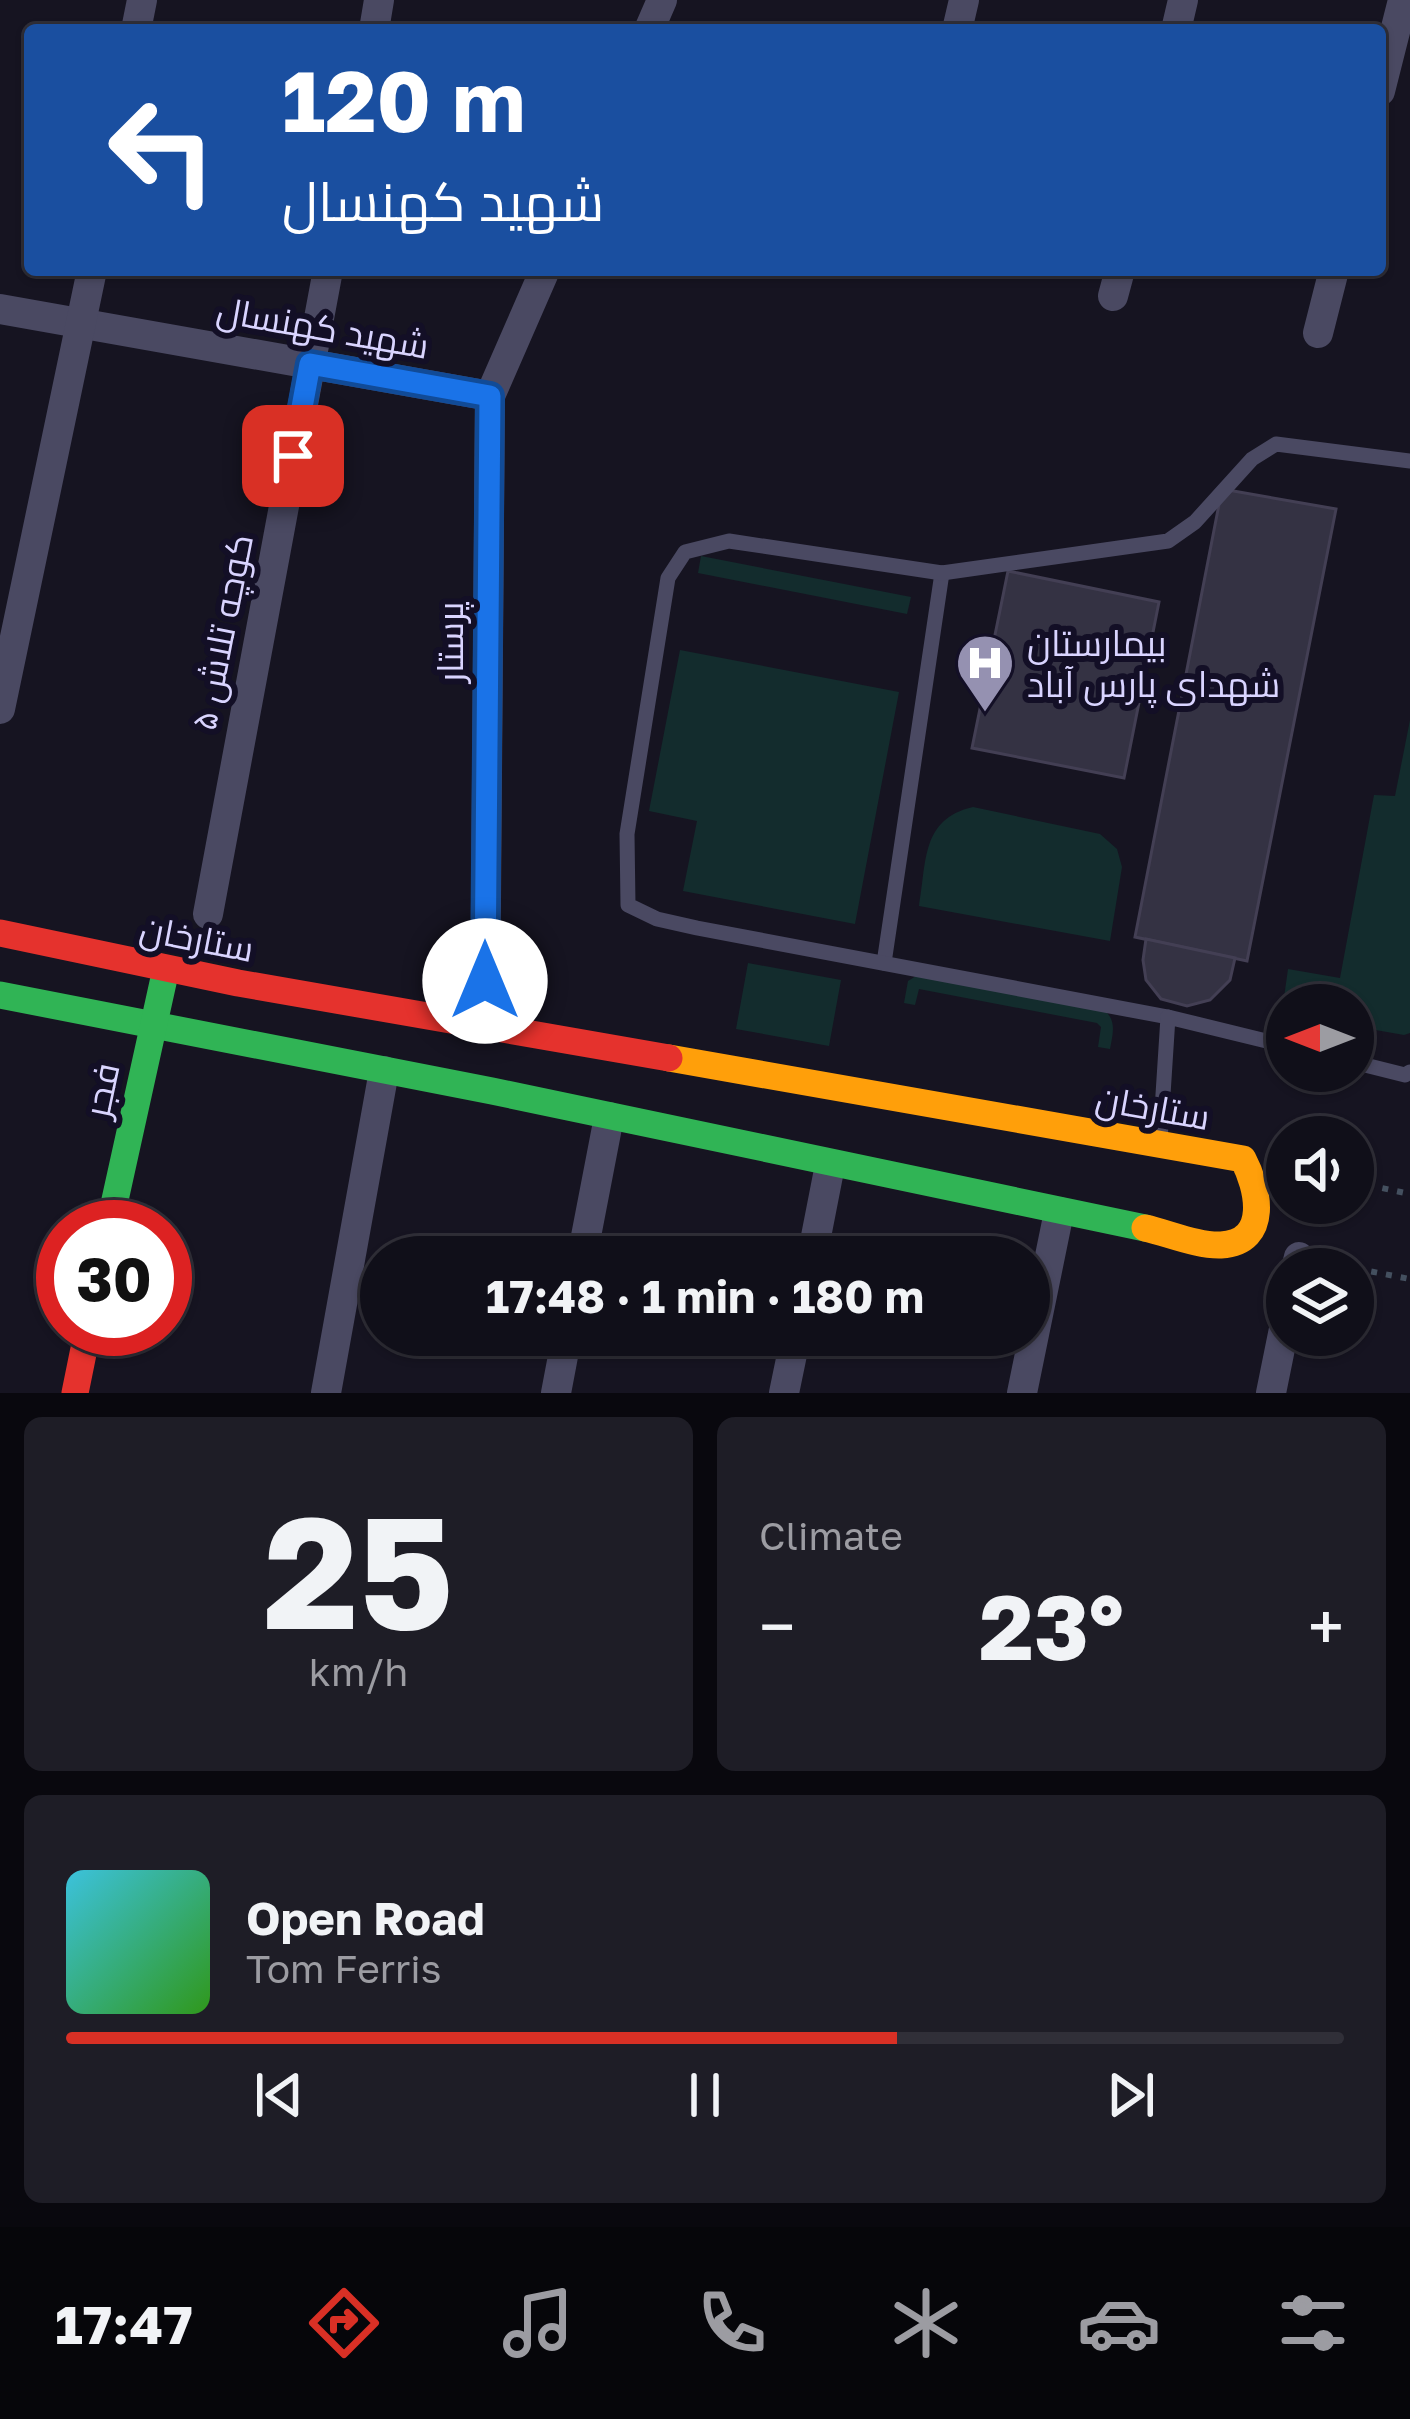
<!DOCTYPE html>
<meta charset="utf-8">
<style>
:root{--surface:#100f19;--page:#1e1d26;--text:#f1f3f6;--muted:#9c9ca2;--line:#302f38;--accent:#d93025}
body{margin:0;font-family:"Golos Text",Cairo,sans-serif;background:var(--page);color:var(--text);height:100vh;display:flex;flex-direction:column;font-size:45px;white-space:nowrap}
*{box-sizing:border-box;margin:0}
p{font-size:39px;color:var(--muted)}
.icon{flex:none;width:66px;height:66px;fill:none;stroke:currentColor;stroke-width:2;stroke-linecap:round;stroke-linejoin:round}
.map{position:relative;height:1393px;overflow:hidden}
.sheet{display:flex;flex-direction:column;gap:24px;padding:24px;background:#09080e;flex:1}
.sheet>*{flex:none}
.guide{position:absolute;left:24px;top:24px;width:1362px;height:252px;border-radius:12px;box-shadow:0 3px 9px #0004,0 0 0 3px var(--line);background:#1a4fa0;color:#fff;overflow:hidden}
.needle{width:78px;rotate:270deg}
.tools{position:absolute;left:1266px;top:984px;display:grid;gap:24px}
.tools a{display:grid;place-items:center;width:108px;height:108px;border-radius:50%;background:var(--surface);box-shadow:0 3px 9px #0004,0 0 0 3px var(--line);font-size:60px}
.speed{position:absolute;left:36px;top:1200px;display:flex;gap:24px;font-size:60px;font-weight:700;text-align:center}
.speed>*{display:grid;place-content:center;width:156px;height:156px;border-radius:50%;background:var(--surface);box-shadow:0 3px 9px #0004,0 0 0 3px var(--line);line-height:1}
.speed .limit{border:18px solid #d22;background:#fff;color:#111}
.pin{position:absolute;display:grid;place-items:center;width:102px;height:102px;color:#fff;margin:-51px;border-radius:24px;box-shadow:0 6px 18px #0006}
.me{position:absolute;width:132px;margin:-66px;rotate:0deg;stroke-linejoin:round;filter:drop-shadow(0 0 9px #0008)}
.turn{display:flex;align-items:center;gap:42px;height:252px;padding:0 60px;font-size:54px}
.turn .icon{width:156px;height:156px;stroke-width:2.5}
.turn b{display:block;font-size:84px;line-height:102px}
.big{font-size:90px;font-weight:700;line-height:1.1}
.sheet .card{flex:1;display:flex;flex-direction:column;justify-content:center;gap:18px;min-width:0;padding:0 42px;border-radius:18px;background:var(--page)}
.sheet .dial{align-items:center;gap:0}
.dial b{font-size:156px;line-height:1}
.song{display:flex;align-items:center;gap:36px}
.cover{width:144px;height:144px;border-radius:18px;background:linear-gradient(135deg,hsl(190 70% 55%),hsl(110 70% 35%))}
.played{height:12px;border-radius:6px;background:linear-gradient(90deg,var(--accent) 65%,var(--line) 65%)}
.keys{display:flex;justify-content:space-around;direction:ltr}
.heat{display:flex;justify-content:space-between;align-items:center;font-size:66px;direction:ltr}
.sheet .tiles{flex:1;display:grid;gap:24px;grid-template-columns:1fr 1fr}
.card:last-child{grid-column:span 2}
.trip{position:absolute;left:360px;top:1236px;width:690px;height:120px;border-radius:60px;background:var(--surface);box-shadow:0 3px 9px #0004,0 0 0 3px var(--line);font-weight:700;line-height:120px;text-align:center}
.dock{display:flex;height:192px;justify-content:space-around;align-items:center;background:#06060a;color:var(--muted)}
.dock .icon{width:84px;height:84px}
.dock .active{color:var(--accent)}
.dock b{font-size:54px;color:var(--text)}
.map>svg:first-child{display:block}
.green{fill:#132c2d}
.building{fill:#343243;stroke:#433f54;stroke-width:3}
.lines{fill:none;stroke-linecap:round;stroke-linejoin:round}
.path{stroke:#44505f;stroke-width:6;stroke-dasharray:6 9;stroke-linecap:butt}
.lane{stroke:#4a4962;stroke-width:15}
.street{stroke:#4a4962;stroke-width:30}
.fast{stroke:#30b455;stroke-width:27}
.slow{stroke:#ff9f0a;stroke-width:27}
.jam{stroke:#e5322d;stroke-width:27}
.route-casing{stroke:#114b97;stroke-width:30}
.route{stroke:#1a73e8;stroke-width:21}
.labels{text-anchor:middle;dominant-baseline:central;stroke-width:12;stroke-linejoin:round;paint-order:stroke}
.street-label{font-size:36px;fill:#d9d4ff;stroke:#130f26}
.poi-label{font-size:36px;fill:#d9d4ff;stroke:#130f26;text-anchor:start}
</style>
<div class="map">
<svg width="1410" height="1393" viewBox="0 0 1410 1393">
<rect width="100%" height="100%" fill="#161421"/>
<g class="green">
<polygon points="701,556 911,597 907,614 698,573"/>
<polygon points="680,650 899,692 855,924 683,891 697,821 649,811"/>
<polygon points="1410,720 1410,1033 1404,1035 1353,1026 1353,1005 1287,1005 1287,1013 1282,1012 1288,969 1340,978 1374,795 1395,796"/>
<path d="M973,807L1100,834L1117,849L1122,867L1110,941L919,906C927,861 921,819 973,807Z"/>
<polygon points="748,963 841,980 829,1046 736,1029"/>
<path d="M916,976L1103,1009C1117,1020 1113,1033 1110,1049L1098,1047L1101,1027L1097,1023L919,989L915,1005L904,1003L908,981Z"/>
</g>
<g class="building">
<polygon points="1222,489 1336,509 1247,961 1135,937"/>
<polygon points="1008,571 1159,602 1124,778 972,748"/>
<polygon points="1146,939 1235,958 1230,980 1210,1000 1187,1006 1161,999 1146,980 1143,960"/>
</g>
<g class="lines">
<g class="path">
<polyline points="1353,1182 1410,1194"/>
<polyline points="1327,1263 1410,1279"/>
</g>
<g class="lane">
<polyline points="884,963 942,573"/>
<polyline points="1168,1017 697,928 657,919 628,905 627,834 668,578 685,552 729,541 942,573 1168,541 1195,522 1252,459 1276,444 1410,461"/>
<polyline points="1353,1062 1405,1075 1410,1072"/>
<polyline points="1160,1141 1168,1017 1287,1046"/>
</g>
<g class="street">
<polyline points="136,30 142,0"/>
<polyline points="374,30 379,0"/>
<polyline points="649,30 662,0"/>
<polyline points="957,30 964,0"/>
<polyline points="1176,30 1183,0"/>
<polyline points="1380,91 1403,0"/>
<polyline points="1113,296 1120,270"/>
<polyline points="0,309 490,396"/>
<polyline points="1318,333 1334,270"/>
<polyline points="0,709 92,270"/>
<polyline points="208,914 328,270"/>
<polyline points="485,1026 490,396 545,270"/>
<polyline points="582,1257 609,1117"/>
<polyline points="812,1257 830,1165"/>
<polyline points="1296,1269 1299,1257"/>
<polyline points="326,1393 384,1071"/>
<polyline points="556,1393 567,1335"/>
<polyline points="784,1393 796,1335"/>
<polyline points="1022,1393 1059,1212"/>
<polyline points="1271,1393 1287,1314"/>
</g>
<g class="fast">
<polyline points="0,995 492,1091 1145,1228"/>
<polyline points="109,1227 166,969"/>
</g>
<path class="slow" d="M669,1058L1243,1159C1258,1187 1271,1242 1221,1245C1198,1246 1168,1233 1145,1228"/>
<g class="jam">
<polyline points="0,933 238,983 669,1058"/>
<polyline points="75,1393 88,1329"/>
</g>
</g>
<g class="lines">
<g class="route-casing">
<polyline id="route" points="293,456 310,364 490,396 485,981"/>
</g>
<use href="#route" class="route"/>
</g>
<defs>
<g id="hospital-pin" transform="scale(3)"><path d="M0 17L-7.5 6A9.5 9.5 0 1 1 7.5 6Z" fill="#9591b1" stroke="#130f26"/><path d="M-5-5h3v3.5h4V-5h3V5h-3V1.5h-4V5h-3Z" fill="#fff"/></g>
</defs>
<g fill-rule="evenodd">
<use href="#hospital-pin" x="985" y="663"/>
</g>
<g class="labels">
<g class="street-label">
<text transform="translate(323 327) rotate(10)">شهید کهنسال</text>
<text transform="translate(221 632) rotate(-79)">کوچه تلاش ۵</text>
<text transform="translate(449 642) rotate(-90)">پرستار</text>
<text transform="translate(197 938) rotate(11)">ستارخان</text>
<text transform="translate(101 1090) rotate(-78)">فجر</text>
<text transform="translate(1153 1107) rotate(10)">ستارخان</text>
</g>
<g class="poi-label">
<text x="1027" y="642">بیمارستان<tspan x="1027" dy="41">شهدای پارس آباد</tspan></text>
</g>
</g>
</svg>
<div class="tools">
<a><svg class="needle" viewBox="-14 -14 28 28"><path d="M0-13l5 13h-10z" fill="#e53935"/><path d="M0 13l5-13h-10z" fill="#9c9ca2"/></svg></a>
<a><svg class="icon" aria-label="sound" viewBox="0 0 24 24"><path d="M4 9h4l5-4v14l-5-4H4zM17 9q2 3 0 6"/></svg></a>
<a><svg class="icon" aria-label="layers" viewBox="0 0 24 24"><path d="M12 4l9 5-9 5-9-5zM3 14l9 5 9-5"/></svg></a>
</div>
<div class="speed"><div class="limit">30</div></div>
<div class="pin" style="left:293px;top:456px;background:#d93025"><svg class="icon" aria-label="arrive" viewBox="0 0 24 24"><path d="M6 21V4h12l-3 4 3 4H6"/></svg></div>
<svg class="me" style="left:485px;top:981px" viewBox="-20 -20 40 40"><circle r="19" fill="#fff"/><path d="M0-13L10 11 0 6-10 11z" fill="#1a73e8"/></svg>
<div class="trip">17:48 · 1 min · 180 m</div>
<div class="guide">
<div class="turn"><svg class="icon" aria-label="left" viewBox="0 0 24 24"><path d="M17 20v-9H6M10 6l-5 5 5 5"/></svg><div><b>120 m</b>شهید کهنسال</div></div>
</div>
</div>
<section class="sheet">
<div class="tiles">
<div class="card dial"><b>25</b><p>km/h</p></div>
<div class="card"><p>Climate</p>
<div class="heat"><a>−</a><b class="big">23°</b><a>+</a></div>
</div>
<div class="card">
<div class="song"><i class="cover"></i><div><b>Open Road</b><p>Tom Ferris</p></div></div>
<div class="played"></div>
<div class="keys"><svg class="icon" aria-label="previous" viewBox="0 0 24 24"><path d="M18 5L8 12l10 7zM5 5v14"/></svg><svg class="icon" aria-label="pause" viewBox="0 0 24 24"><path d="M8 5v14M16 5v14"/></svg><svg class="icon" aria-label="next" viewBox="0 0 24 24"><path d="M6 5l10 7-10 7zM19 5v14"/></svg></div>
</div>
</div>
</section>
<nav class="dock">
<b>17:47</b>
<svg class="icon active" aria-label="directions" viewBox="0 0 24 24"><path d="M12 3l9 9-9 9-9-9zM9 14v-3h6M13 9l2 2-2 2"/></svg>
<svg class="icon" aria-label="music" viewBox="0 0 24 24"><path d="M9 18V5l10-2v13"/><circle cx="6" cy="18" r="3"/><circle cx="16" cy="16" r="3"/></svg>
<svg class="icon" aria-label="phone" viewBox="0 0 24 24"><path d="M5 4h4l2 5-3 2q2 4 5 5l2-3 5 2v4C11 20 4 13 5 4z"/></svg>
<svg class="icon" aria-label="climate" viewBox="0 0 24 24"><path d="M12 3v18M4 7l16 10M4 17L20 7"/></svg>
<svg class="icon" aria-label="car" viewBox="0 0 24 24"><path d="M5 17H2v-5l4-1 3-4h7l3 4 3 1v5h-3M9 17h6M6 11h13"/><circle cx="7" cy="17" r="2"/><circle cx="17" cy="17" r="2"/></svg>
<svg class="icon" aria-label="filters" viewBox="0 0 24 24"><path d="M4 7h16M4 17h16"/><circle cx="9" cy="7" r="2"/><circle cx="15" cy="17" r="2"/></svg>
</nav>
